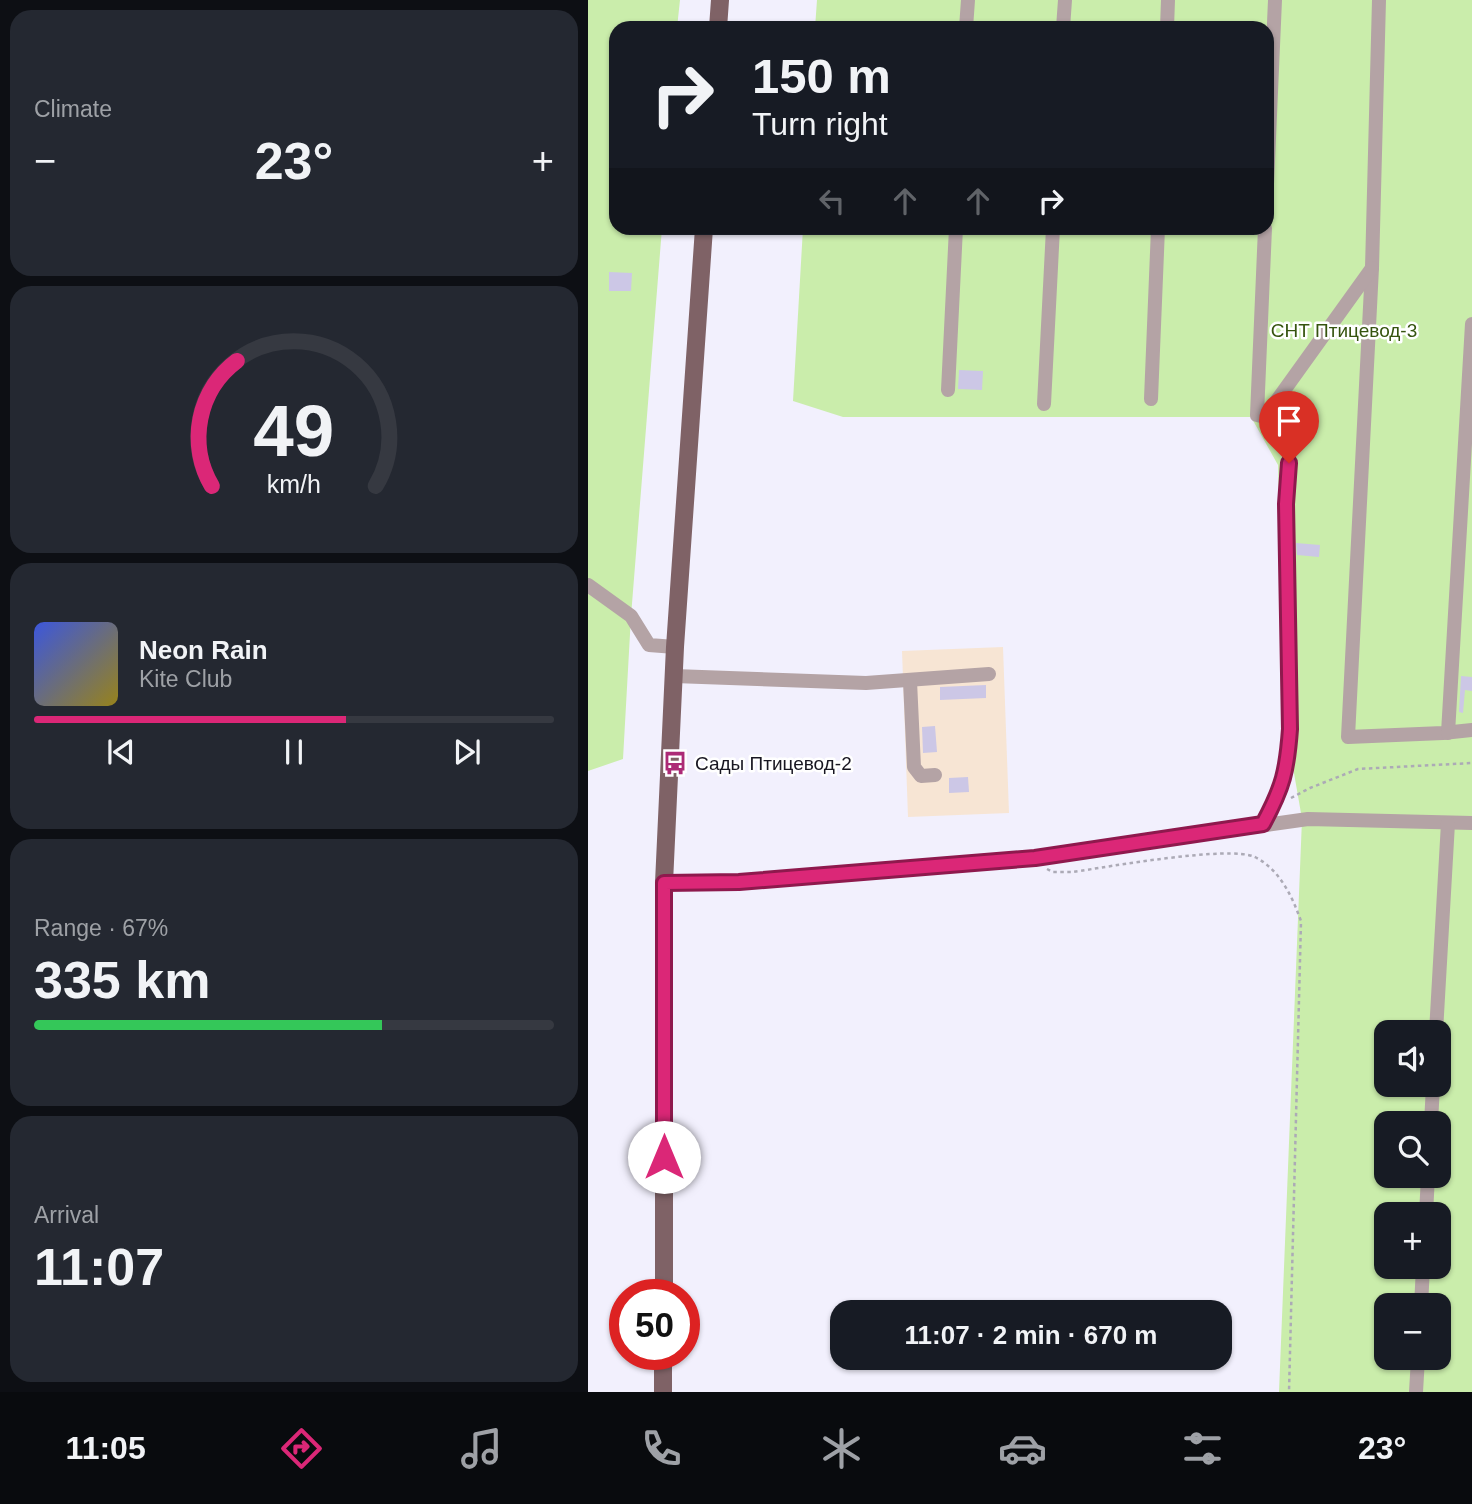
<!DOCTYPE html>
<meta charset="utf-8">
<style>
:root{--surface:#171b24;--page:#242831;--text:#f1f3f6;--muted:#9ea1a6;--line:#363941;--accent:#db2777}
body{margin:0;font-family:Arial,sans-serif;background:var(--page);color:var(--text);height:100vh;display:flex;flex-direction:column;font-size:26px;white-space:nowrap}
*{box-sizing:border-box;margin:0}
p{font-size:23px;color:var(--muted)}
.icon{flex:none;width:38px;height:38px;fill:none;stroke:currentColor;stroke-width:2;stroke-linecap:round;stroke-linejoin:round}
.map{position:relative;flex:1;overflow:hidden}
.side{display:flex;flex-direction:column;gap:10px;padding:10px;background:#0d0f14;width:588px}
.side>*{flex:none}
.hud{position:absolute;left:21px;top:21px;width:665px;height:214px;border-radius:21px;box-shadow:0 2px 5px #0004;background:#171b24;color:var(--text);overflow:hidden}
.tools{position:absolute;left:786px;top:1020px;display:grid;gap:14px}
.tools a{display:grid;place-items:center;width:77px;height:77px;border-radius:14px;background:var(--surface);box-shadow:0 2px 5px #0004;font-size:35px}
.speed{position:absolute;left:21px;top:1279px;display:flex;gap:14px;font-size:35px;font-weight:700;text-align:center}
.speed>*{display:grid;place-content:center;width:91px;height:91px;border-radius:50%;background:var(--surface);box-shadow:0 2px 5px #0004;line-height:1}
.speed .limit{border:10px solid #d22;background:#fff;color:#111}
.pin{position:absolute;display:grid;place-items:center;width:60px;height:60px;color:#fff;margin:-72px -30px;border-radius:50% 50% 50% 0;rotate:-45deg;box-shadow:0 0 7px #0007}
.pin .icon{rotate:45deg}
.me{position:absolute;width:77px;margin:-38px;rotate:0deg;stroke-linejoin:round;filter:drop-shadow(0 0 5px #0008)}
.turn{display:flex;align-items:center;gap:24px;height:147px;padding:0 28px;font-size:32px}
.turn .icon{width:91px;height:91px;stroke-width:2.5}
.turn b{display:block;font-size:49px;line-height:60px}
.lanes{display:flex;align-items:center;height:66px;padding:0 28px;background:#0003;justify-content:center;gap:35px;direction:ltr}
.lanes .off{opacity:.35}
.big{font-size:52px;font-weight:700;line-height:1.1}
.side .widget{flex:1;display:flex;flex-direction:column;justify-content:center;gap:10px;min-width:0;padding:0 24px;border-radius:21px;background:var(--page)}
.side .dial{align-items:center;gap:0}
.dial svg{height:182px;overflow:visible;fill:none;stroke:var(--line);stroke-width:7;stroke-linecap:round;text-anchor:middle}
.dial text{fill:var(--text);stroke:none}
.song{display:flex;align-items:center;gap:21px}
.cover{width:84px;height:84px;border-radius:10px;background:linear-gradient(135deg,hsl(230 70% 55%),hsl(50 70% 35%))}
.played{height:7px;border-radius:4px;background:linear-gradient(90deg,var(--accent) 60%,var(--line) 60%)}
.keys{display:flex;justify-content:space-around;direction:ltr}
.heat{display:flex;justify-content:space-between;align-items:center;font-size:38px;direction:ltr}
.charge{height:10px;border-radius:5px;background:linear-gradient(90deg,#34c759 67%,var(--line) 0)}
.trip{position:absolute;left:242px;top:1300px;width:402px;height:70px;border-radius:21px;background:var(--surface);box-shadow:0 2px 5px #0004;font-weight:700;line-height:70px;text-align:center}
.tab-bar{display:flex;height:112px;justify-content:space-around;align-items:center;background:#090b0e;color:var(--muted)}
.tab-bar .icon{width:49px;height:49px}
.tab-bar .selected{color:var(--accent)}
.tab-bar b{font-size:32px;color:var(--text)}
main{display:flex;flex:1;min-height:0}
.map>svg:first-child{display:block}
.industrial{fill:#f7e5d4}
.green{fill:#caedab;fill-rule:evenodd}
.building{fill:#ccc7e6}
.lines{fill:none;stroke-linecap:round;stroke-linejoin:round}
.path{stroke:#acaab6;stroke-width:2.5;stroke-dasharray:3.5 3.5;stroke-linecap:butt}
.minor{stroke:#b4a3a5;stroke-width:14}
.major{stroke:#7f6266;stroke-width:18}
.route-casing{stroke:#8e194d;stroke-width:18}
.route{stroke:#db2777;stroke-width:12}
.labels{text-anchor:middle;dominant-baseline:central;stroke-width:5;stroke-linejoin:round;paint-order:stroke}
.park-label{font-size:19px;fill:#36540f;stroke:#fff}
.poi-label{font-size:19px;fill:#181621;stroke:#fff;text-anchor:start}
</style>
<main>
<section class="side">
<div class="widget"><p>Climate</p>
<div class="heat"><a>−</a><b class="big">23°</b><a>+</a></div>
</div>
<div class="widget dial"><svg viewBox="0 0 100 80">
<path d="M14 69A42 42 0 1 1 86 69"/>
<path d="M14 69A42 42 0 0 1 25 14" stroke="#db2777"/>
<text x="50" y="56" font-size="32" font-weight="700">49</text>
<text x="50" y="72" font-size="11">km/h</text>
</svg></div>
<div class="widget">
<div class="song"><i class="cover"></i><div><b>Neon Rain</b><p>Kite Club</p></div></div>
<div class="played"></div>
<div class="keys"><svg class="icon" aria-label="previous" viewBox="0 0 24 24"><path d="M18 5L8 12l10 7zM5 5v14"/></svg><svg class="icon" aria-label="pause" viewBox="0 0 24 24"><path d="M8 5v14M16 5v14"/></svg><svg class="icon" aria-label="next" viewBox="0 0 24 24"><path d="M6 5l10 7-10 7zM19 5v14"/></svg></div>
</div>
<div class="widget"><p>Range · 67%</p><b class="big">335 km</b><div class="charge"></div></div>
<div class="widget"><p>Arrival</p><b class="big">11:07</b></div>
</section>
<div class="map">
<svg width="884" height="1392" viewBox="0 0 884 1392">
<rect width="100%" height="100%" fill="#f2f0fd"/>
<polygon class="industrial" points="415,647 421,813 320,817 314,651"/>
<g class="green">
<polygon points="0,0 92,0 89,28 28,28 28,228 74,228 43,616 35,759 0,771"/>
<path d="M229,0H884V1392H691L714,819L695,710L690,465L663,417H255L205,401L215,228H679V28H227ZM798,1032H850V1085H798ZM798,1124H850V1176H798ZM798,1214H850V1267H798ZM798,1306H850V1358H798Z"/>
</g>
<g class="building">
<polygon points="21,272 44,273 43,291 21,291"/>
<polygon points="371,370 395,371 394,390 370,389"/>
<polygon points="708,543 732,545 731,557 709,555"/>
<polygon points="873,676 884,677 884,691 877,690 875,713 871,712"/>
<polygon points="398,685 398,698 352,700 352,687"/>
<polygon points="347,726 349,752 335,753 334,727"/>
<polygon points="380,777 381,792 361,793 361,778"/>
</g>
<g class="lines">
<g class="path">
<polyline points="703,798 722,788 770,769 884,763"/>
<path d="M459,869L465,872H485C519,867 642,845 667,857C692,870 704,896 713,921L701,1392"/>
</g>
<g class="minor">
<polyline points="791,0 784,268 760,737 855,733 884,730"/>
<polyline points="378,28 380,0"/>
<polyline points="475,28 477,0"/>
<polyline points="579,28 580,0"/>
<polyline points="679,184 687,0"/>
<polyline points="677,228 669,415 677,417 784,268"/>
<polyline points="360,390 368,228"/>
<polyline points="563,399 570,228"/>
<polyline points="456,404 465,228"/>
<polyline points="0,585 43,616 61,645 87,647"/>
<polyline points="86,676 278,683 401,674"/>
<polyline points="322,681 326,767 333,776 347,775"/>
<polyline points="860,733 884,324"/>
<path d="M675,824C695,787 699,771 702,729L698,504L702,443"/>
<polyline points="76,883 151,882 447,858 720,819 884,823"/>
<polyline points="848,1032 860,823"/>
<polyline points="843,1124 845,1085"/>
<polyline points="838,1214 840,1176"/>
<polyline points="833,1306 835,1267"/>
<polyline points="828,1392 830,1358"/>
</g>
<g class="major">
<polyline points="130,28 132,0"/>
<polyline points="76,1295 76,883 87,647 116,228"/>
<polyline points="75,1392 75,1354"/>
</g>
</g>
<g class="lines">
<g class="route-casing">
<path id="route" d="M76,1157V883L151,882L447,858L675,824C695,787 699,771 702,729L698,504L701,463"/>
</g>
<use href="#route" class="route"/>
</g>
<defs>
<g id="bus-bare" transform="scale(1.89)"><path d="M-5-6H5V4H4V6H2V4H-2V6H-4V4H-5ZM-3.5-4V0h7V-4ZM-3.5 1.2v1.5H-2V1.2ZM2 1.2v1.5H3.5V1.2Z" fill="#ac2a76" stroke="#fff" stroke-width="2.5" paint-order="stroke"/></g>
</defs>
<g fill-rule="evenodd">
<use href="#bus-bare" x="87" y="763"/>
</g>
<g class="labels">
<g class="park-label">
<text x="756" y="330">СНТ Птицевод-3</text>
</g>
<g class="poi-label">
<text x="107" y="763">Сады Птицевод-2</text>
</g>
</g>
</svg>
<div class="tools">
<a><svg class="icon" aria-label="sound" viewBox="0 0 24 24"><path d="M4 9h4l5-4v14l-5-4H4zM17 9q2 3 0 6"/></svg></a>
<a><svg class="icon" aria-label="search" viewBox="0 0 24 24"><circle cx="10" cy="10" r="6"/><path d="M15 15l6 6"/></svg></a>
<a>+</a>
<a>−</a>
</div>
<div class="speed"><div class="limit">50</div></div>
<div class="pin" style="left:701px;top:463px;background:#d93025"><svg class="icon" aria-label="arrive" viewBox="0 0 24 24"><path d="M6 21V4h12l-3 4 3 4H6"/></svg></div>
<svg class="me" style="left:76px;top:1157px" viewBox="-20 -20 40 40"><circle r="19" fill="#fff"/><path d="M0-13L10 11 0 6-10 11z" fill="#db2777"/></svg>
<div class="trip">11:07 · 2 min · 670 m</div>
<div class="hud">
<div class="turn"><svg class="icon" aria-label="right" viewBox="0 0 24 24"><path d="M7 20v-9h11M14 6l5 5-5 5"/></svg><div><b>150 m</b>Turn right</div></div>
<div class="lanes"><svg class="icon off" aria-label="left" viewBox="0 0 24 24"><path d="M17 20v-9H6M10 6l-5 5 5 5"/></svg><svg class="icon off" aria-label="ahead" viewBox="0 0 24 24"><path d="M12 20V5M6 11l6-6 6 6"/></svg><svg class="icon off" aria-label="ahead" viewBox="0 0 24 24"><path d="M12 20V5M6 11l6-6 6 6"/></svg><svg class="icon" aria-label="right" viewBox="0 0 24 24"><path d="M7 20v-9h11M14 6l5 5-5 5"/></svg></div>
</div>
</div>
</main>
<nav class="tab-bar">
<b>11:05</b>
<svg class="icon selected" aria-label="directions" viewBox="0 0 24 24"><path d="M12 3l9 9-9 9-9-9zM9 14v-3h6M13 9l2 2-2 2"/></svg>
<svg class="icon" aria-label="music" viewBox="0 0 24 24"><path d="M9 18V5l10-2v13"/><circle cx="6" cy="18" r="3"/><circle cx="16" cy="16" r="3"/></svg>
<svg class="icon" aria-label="phone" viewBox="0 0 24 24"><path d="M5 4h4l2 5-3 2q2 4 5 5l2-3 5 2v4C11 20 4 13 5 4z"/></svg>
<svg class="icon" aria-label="climate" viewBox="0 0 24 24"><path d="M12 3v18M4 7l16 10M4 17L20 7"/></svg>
<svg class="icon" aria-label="car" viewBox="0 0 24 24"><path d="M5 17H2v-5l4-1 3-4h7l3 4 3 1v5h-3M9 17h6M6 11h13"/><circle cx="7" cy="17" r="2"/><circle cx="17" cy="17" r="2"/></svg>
<svg class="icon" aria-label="filters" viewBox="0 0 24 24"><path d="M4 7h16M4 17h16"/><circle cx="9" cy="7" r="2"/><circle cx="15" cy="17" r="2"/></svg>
<b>23°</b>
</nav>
